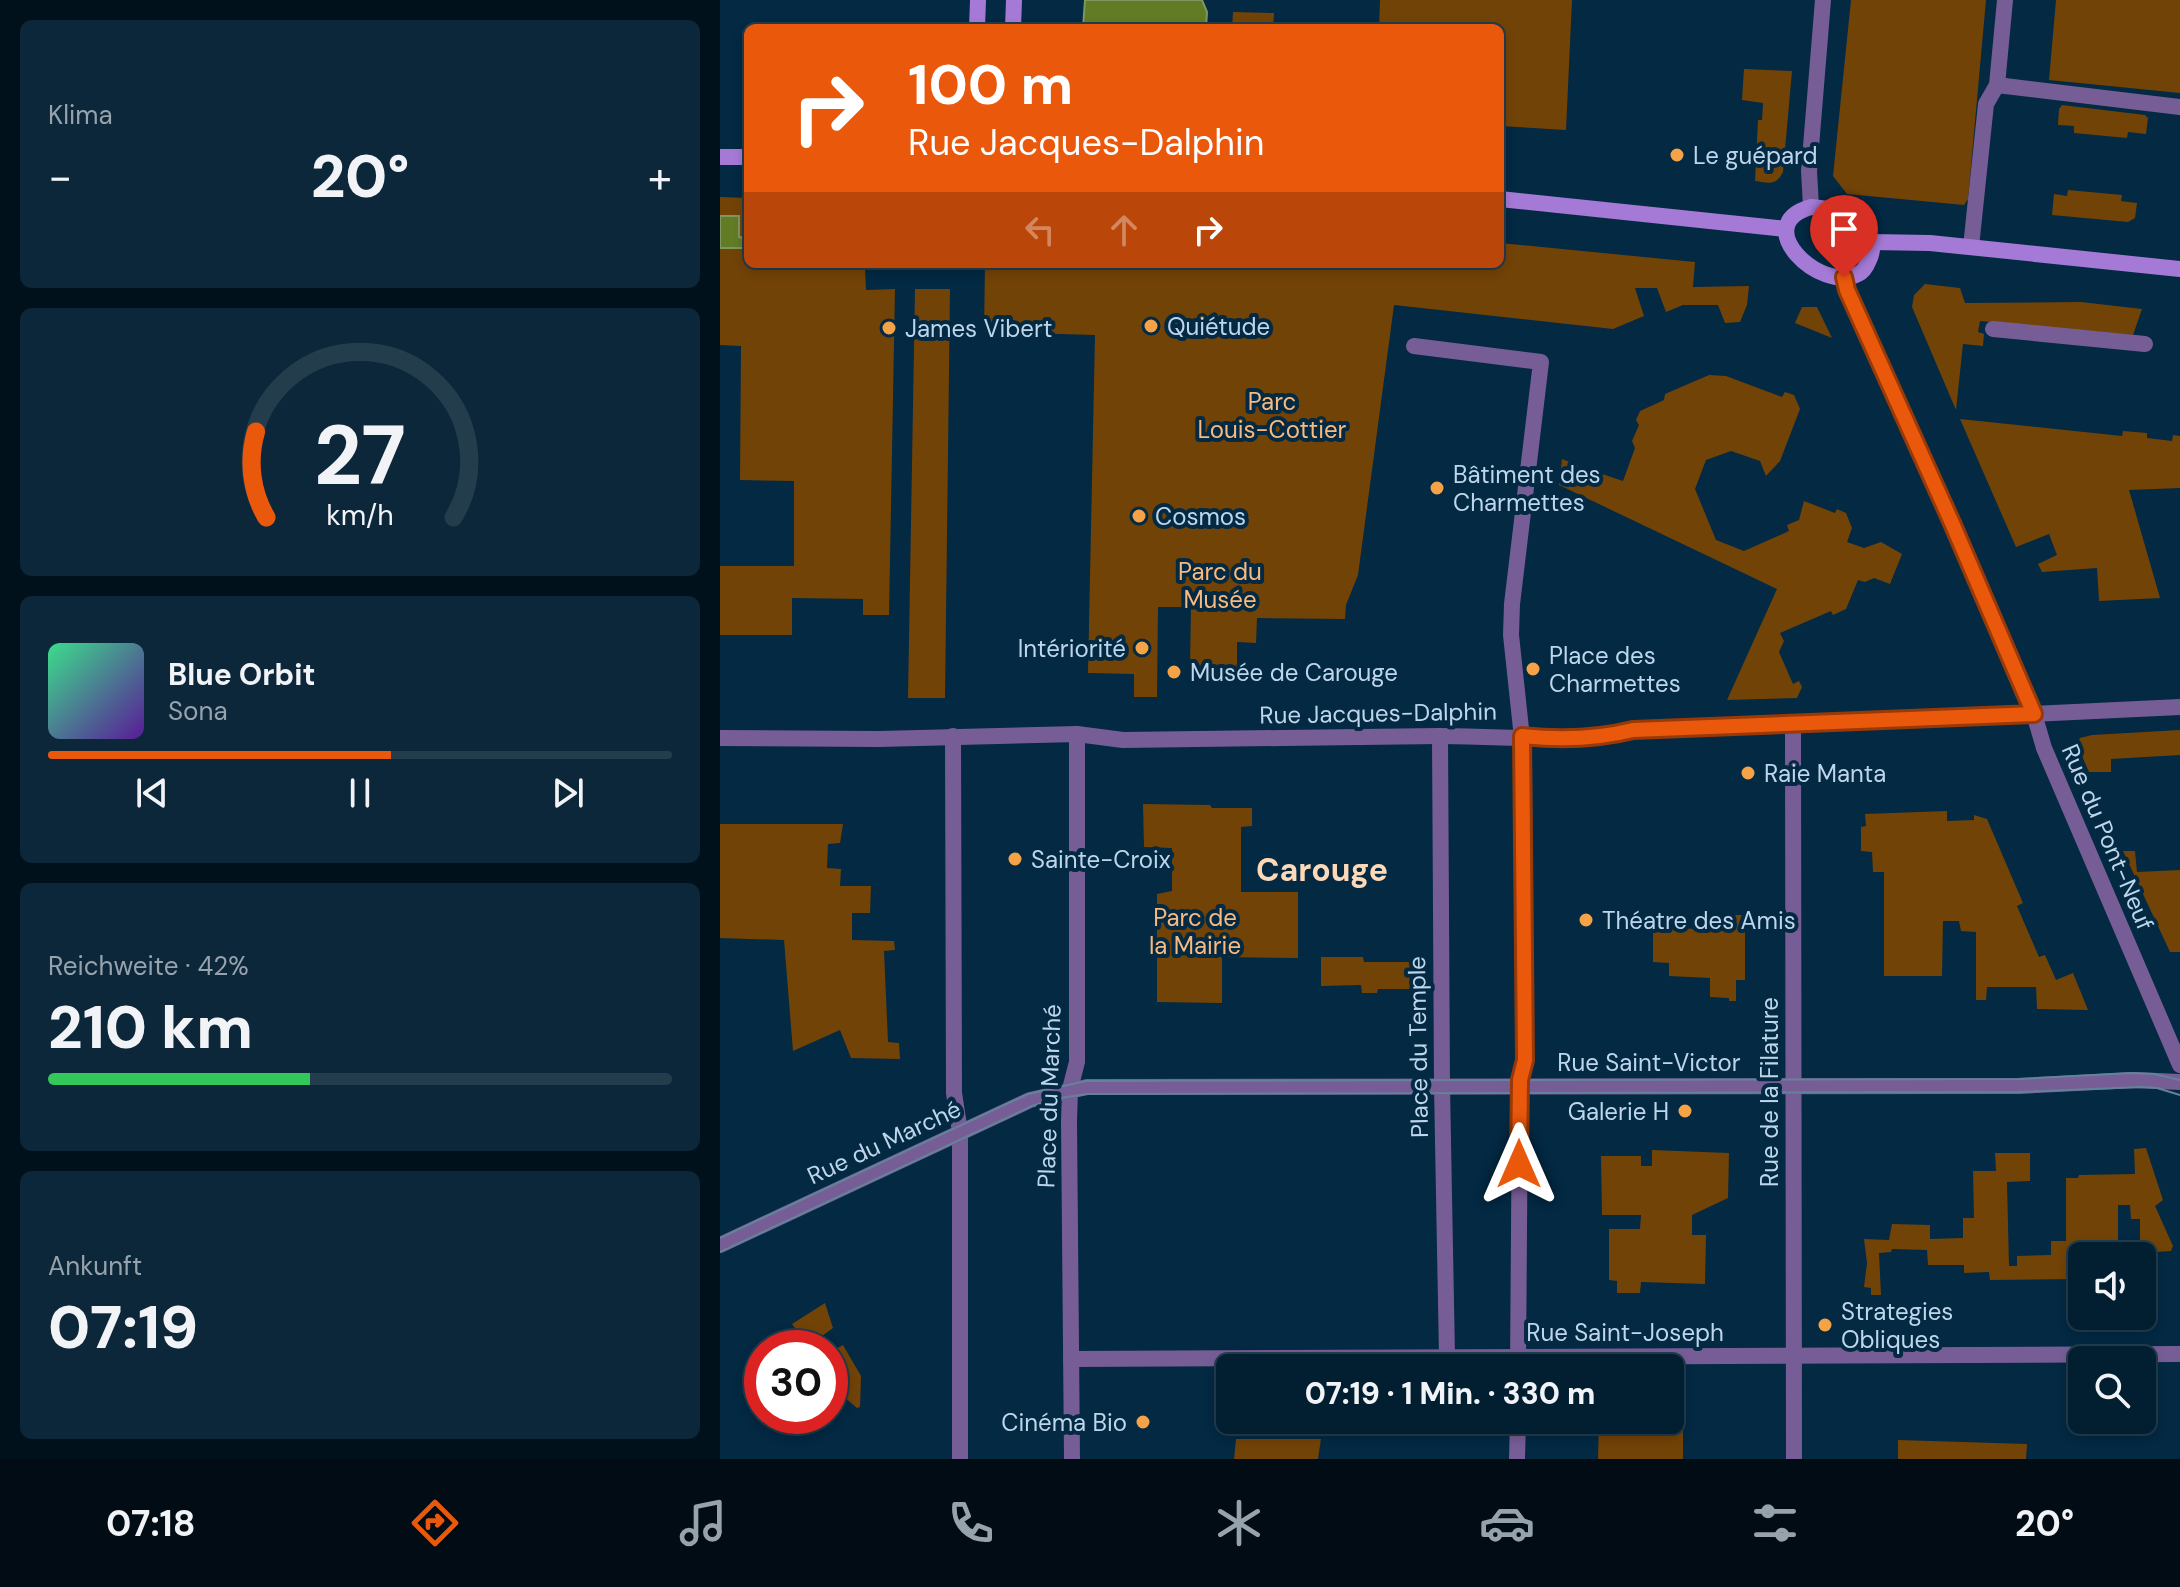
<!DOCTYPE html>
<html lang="de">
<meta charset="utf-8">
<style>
:root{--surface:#021f32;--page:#0c273a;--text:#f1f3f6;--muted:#96a2ac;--line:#233d4d;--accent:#ea580c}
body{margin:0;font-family:"DM Sans",sans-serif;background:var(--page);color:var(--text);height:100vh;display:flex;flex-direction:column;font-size:30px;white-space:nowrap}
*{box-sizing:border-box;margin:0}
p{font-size:26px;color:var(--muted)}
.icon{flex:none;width:44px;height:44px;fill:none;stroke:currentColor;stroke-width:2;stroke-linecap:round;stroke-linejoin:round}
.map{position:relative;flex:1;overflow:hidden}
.drawer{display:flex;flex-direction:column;gap:20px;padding:20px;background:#01111c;width:720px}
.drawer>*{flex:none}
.hud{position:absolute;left:24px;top:24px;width:760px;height:244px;border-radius:12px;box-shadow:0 4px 12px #0003,0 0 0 2px var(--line);background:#ea580c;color:#fff;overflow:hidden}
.fabs{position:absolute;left:1348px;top:1242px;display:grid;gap:16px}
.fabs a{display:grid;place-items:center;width:88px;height:88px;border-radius:12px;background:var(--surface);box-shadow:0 4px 12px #0003,0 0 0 2px var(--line);font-size:40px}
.speed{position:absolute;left:24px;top:1330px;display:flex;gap:16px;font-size:40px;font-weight:700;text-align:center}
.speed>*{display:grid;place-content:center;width:104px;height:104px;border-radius:50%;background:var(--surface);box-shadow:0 4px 12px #0003,0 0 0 2px var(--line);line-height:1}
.speed .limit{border:12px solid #d22;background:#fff;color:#111}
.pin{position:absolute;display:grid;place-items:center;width:68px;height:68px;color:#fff;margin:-82px -34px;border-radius:50% 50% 50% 0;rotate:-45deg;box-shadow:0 0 8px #0007}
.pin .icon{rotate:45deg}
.me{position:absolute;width:88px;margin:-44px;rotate:0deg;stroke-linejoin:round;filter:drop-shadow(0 0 6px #0008)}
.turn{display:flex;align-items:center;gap:28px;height:168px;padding:0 32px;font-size:36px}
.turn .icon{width:104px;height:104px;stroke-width:2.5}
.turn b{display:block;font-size:56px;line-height:68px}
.lanes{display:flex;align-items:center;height:76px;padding:0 32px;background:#0003;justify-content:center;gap:40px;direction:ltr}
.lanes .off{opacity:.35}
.big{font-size:60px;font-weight:800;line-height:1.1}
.drawer .tile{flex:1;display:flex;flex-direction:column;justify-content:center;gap:12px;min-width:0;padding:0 28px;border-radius:12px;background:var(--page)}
.drawer .dial{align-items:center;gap:0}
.dial svg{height:208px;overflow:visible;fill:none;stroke:var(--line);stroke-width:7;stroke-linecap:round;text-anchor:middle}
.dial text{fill:var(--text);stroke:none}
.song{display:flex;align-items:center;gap:24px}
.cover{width:96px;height:96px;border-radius:12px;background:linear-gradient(135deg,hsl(150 70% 55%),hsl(270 70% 35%))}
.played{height:8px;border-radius:4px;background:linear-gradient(90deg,var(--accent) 55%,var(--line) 55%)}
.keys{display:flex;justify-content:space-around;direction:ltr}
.heat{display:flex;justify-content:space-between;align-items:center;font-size:44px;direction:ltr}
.charge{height:12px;border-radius:6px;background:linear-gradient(90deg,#34c759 42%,var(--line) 0)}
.trip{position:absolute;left:496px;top:1354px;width:468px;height:80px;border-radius:12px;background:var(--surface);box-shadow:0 4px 12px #0003,0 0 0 2px var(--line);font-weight:800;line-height:80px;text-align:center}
.tab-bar{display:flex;height:128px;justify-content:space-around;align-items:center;background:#010c14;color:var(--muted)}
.tab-bar .icon{width:56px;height:56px}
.tab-bar .current{color:var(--accent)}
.tab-bar b{font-size:36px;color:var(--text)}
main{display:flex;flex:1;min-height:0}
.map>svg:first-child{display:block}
.green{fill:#724307}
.water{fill:#627b25;stroke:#7e9660;stroke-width:2}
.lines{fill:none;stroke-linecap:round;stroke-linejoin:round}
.street{stroke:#775d96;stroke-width:16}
.secondary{stroke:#a57ad6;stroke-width:16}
.tram{stroke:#64839a;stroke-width:2}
.route-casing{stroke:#983908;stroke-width:20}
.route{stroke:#ea580c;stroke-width:14}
.poi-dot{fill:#f6a247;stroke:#032943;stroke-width:3}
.labels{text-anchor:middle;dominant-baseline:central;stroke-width:8;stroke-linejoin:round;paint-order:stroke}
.poi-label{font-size:24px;fill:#bed6eb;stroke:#032943;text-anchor:start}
.park-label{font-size:24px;fill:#f8ba7e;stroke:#032943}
.street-label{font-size:24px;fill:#bed6eb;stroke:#032943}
.district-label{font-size:32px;font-weight:bold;fill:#fed9b8;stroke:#032943}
</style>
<main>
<section class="drawer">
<div class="tile"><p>Klima</p>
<div class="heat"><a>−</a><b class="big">20°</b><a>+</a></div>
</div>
<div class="tile dial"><svg viewBox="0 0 100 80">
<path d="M14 69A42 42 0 1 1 86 69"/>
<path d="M14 69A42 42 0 0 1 10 36" stroke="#ea580c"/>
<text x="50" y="56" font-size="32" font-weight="700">27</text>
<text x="50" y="72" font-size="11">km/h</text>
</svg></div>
<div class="tile">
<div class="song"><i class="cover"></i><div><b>Blue Orbit</b><p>Sona</p></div></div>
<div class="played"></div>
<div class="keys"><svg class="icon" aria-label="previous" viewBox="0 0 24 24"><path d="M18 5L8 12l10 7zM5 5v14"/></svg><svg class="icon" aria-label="pause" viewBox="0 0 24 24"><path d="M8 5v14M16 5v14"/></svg><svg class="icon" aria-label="next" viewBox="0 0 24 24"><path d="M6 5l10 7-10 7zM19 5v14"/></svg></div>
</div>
<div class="tile"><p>Reichweite · 42%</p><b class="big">210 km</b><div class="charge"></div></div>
<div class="tile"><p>Ankunft</p><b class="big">07:19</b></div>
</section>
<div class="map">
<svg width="1460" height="1459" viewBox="0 0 1460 1459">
<rect width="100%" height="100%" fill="#032943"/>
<g class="green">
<polygon points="660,0 852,0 846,130 780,126 780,28 659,28"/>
<polygon points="1131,0 1266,0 1248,199 1244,205 1127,194 1113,176"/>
<polygon points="1336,0 1460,0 1460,93 1329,80"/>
<polygon points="513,12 554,13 553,28 512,28"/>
<path d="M1024,69L1072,71L1063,172C1056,186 1049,183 1035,181L1038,120H1042L1043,103L1022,100Z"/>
<polygon points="1342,105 1425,115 1428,118 1426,134 1408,132 1407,138 1354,133 1354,126 1338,125 1339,109"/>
<polygon points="1348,190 1402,195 1401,201 1417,203 1415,218 1408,222 1332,215 1334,194 1347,196"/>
<polygon points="0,197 28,198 28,264 220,264 221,268 145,269 146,290 175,289 169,615 143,615 143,599 72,598 72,635 0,635 0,566 74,566 74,481 20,480 21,346 0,345"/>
<polygon points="780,243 975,262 973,287 1029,286 1027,305 1020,322 1005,323 998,305 963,305 946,312 937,288 915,288 924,316 893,329 674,305 638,575 626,605 625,619 537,618 536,643 517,642 517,667 470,667 471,607 438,607 437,697 414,697 414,674 368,673 375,335 264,332 265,264 780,264"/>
<polygon points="1205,284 1240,288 1245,303 1361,302 1422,309 1413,335 1260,321 1258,332 1264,334 1263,346 1243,344 1236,410 1192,307 1194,295"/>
<polygon points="195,289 230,289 225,698 188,698"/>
<polygon points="1082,307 1097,307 1112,338 1075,323"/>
<polygon points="989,375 1006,376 1062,397 1065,392 1074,395 1080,409 1060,461 1046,476 1040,461 1011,451 986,460 975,489 996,540 1024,551 1069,531 1067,525 1079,520 1084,501 1115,513 1117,509 1126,513 1132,528 1127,542 1144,548 1161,542 1182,554 1170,584 1154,578 1145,582 1138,580 1126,609 1113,615 1111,611 1060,633 1064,641 1059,652 1073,684 1079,681 1082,687 1077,698 1007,700 1057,589 839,485 842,459 858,465 856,470 879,481 882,474 903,481 915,448 912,441 919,425 916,420 920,411 944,400 945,394"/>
<polygon points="1240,419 1402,436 1403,431 1427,433 1427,438 1452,441 1453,435 1460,436 1460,488 1409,490 1440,598 1379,601 1377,568 1322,572 1318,564 1337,555 1329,534 1296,547"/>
<polygon points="1460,730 1460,755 1391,759 1391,772 1369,772 1357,745 1360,738 1372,735"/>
<polygon points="423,804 490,805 492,808 532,808 532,826 521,827 521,892 578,892 578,958 502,957 502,1003 437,1002 437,894 452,891 452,848 424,847"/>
<polygon points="1227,811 1227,821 1254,820 1254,815 1267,819 1303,903 1297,906 1319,957 1325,955 1336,980 1353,973 1368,1010 1317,1009 1316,987 1267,987 1266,1000 1256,1000 1256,932 1241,931 1239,921 1223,921 1222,976 1164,976 1164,872 1153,872 1152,852 1141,851 1141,827 1146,826 1145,814"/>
<polygon points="0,824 123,824 120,843 108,844 107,868 121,869 120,886 151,886 150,913 132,913 132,940 174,941 175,950 164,951 168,1042 179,1043 180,1059 131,1058 120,1030 73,1051 64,940 0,938"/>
<polygon points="1403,851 1415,851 1417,872 1460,870 1460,952 1450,952"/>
<polygon points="1001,915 1025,915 1025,980 1016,980 1016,1001 1009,1001 1009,998 990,997 990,978 949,976 949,963 933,962 933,927 1000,930"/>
<polygon points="643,957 644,962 705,962 704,989 658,989 657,993 642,993 641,985 601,986 601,957"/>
<polygon points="1426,1148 1443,1200 1435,1206 1453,1246 1451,1251 1420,1253 1420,1219 1411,1219 1410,1205 1398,1205 1398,1256 1362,1256 1362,1279 1270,1280 1269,1272 1244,1273 1244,1265 1208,1265 1207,1250 1172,1249 1171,1252 1159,1253 1161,1295 1151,1295 1151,1288 1144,1287 1147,1263 1144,1239 1169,1240 1172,1224 1210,1225 1210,1239 1243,1238 1243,1218 1254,1218 1253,1171 1276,1171 1275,1153 1310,1153 1310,1181 1287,1182 1289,1266 1297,1266 1297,1256 1331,1255 1331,1241 1346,1241 1346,1178 1358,1178 1359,1175 1415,1174 1414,1149"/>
<polygon points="932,1150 1009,1153 1008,1198 972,1215 972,1235 986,1235 985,1284 921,1282 920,1293 897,1293 897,1281 889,1280 889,1229 920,1229 921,1215 882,1215 881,1156 921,1156 921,1166 932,1166"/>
<polygon points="105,1303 113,1328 88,1346 72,1324"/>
<polygon points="123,1345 141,1376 140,1407 137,1408 110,1385 110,1352"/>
<polygon points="950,1417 963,1417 963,1459 878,1459 879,1420 950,1420"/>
<polygon points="516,1439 601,1439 598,1459 514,1459"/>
<polygon points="1178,1440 1307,1444 1306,1459 1178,1459"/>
</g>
<g class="water">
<polygon points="365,0 482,0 487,12 486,28 363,28"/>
<polygon points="0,216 19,216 19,237 28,238 28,248 0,248"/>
</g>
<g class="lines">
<g class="street">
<polyline points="1277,85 1460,107"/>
<polyline points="1091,207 1089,171 1103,0"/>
<polyline points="1251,247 1266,104 1277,85 1285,0"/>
<polyline points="1124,277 1127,290 1232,523 1314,714 1324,748 1460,1065"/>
<polyline points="1273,329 1425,344"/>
<polyline points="694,346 821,362 792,604 791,635 804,757 805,1060 800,1092 798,1368"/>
<polyline points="1073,725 1074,1459"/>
<polyline points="233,736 234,1093 240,1132 240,1459"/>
<polyline points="720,736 722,1086 727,1357"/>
<path d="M0,738L159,739L357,734L403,740C509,739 614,737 720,736C784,736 850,745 913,730L1073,725L1460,707"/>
<polyline points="0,1245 310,1100 367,1087 1299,1086 1415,1080 1460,1082"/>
<polyline points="351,1359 1460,1354"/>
<polyline points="352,1459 349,1121 350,1089 357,1062 357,734"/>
<polyline points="797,1459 798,1420"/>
</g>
<g class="secondary">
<polyline points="257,28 258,0"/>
<polyline points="293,28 294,0"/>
<polyline points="0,157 28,157"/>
<polyline points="780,199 1066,229"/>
<path d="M1091,207C1116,208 1165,226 1149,260C1147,265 1143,272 1138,274C1101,294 1028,225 1091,207Z"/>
<polyline points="1151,242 1210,243 1460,269"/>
</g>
<g class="tram">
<polyline points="0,1238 308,1094 366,1081 1299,1079 1410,1073 1434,1074 1460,1080"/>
<polyline points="0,1252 312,1106 334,1099 367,1094 1299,1092 1421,1087 1437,1088 1460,1095"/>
</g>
</g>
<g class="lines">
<g class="route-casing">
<path id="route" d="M799,1164L800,1080L805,1060L802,736C840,740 877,739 913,730L1314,714L1232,523L1127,290L1124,277"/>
</g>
<use href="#route" class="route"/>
</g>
<g class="poi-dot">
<circle cx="957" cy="155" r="8"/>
<circle cx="431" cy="326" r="8"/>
<circle cx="169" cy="328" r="8"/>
<circle cx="717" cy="488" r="8"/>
<circle cx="419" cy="516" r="8"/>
<circle cx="422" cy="648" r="8"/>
<circle cx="813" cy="669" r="8"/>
<circle cx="454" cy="672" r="8"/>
<circle cx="1028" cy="773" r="8"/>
<circle cx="295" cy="859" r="8"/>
<circle cx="866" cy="920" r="8"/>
<circle cx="965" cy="1111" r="8"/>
<circle cx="1105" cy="1325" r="8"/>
<circle cx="423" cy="1422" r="8"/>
</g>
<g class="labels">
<g class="poi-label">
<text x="973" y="155">Le guépard</text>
<text x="447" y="326">Quiétude</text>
<text x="185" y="328">James Vibert</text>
<text x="733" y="474">Bâtiment des<tspan x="733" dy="28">Charmettes</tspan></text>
<text x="435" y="516">Cosmos</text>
<text x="406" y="648" text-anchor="end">Intériorité</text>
<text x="829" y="655">Place des<tspan x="829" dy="28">Charmettes</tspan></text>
<text x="470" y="672">Musée de Carouge</text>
<text x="1044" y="773">Raie Manta</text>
<text x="311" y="859">Sainte-Croix</text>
<text x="882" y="920">Théatre des Amis</text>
<text x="949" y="1111" text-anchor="end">Galerie H</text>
<text x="1121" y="1311">Strategies<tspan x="1121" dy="28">Obliques</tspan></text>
<text x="407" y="1422" text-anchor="end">Cinéma Bio</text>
</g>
<g class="park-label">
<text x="552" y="401">Parc<tspan x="552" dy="28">Louis-Cottier</tspan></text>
<text x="500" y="571">Parc du<tspan x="500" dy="28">Musée</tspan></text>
<text x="475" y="917">Parc de<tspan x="475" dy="28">la Mairie</tspan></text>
</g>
<g class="street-label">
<text transform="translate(658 713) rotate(-1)">Rue Jacques-Dalphin</text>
<text transform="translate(1388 837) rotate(67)">Rue du Pont-Neuf</text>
<text transform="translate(698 1047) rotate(-91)">Place du Temple</text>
<text x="929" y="1062">Rue Saint-Victor</text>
<text transform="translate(1049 1092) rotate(-90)">Rue de la Filature</text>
<text transform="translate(329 1096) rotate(-88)">Place du Marché</text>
<text transform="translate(164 1142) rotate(-25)">Rue du Marché</text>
<text x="905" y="1332">Rue Saint-Joseph</text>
</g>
<g class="district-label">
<text x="602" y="870">Carouge</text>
</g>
</g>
</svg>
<div class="fabs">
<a><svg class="icon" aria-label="sound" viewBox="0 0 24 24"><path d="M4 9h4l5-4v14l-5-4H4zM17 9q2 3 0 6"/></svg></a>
<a><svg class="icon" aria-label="search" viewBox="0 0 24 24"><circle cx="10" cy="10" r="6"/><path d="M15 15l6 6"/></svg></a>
</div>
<div class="speed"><div class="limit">30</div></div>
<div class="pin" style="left:1124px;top:277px;background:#d93025"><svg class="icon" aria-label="arrive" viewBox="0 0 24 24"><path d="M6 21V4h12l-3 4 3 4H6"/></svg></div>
<svg class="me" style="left:799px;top:1164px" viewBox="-20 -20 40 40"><path d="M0-17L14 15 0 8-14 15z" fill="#ea580c" stroke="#fff" stroke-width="4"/></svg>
<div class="trip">07:19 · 1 Min. · 330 m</div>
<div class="hud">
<div class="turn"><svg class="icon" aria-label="right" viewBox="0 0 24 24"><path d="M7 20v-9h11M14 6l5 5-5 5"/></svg><div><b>100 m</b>Rue Jacques-Dalphin</div></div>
<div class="lanes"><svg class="icon off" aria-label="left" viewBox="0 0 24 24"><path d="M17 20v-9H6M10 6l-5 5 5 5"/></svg><svg class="icon off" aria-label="ahead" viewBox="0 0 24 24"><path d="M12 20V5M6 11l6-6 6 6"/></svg><svg class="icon" aria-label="right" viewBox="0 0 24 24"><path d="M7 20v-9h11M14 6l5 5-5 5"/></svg></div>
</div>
</div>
</main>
<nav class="tab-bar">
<b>07:18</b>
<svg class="icon current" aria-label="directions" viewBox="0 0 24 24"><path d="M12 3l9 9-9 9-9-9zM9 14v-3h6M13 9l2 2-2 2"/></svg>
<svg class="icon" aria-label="music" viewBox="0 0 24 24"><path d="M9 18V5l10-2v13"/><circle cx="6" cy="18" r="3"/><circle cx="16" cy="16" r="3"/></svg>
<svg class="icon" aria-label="phone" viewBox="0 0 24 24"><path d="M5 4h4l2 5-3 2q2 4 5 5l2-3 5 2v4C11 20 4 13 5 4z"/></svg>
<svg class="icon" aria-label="climate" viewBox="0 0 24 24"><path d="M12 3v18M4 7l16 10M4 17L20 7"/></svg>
<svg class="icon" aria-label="car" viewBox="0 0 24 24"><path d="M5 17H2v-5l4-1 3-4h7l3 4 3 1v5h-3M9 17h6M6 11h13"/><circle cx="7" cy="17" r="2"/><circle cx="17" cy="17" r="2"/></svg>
<svg class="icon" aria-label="filters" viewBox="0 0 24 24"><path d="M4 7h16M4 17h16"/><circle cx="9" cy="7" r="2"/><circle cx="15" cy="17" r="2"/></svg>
<b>20°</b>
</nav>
